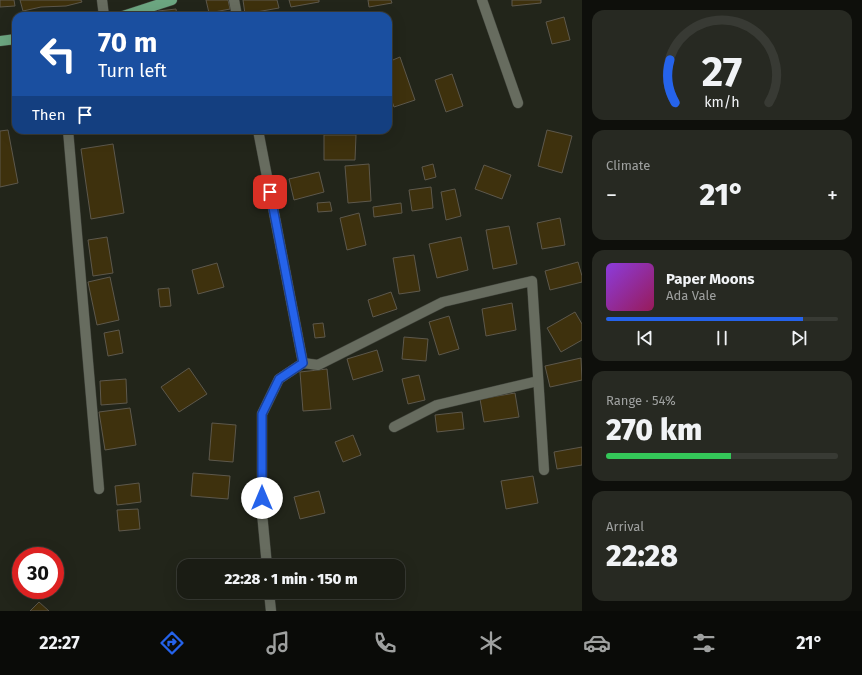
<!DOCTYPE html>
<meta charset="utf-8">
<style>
:root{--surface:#1a1c14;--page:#272922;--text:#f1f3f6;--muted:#9fa1a0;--line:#383a34;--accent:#2563eb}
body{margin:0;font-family:"Fira Sans",sans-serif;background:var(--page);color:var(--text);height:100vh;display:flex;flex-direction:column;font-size:15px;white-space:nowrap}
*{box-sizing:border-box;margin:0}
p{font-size:13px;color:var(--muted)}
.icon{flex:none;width:22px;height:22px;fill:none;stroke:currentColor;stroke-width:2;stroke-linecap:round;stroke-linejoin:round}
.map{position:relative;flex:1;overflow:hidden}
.side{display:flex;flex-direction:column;gap:10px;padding:10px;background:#0e0f0b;width:280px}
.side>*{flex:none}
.banner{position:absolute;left:12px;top:12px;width:380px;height:122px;border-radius:12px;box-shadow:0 4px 16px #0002,0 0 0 1px var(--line);background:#1a4fa0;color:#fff;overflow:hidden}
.speed{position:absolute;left:12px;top:547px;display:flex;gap:8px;font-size:20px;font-weight:700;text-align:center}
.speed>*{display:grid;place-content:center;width:52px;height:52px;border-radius:50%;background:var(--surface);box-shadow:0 4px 16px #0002,0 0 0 1px var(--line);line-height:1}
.speed .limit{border:6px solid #d22;background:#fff;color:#111}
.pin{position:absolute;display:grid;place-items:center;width:34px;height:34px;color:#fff;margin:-17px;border-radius:8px;box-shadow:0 2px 6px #0006}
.me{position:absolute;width:44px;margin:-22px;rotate:0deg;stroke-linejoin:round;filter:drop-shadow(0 0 3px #0008)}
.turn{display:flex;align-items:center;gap:14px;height:84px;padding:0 20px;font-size:18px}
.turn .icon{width:52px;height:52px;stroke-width:2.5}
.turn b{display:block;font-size:28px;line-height:34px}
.then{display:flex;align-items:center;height:38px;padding:0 20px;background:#0003;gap:8px;font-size:15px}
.big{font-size:30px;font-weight:800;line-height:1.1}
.side .tile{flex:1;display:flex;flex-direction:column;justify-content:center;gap:6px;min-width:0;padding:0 14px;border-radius:12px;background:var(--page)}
.side .dial{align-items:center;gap:0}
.dial svg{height:104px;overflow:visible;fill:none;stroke:var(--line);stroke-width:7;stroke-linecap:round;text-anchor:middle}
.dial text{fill:var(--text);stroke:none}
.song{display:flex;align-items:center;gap:12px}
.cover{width:48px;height:48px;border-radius:6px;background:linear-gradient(135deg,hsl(270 70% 55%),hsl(330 70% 35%))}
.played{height:4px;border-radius:2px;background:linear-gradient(90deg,var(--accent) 85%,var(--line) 85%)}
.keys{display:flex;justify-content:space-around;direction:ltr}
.heat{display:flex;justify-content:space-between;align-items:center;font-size:22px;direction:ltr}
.charge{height:6px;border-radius:3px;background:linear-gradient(90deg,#34c759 54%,var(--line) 0)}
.trip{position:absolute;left:177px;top:559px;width:228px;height:40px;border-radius:12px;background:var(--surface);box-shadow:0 4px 16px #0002,0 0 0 1px var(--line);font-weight:800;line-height:40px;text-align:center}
.dock{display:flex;height:64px;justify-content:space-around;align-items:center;background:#0a0b08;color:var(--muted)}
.dock .icon{width:28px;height:28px}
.dock .active{color:var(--accent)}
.dock b{font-size:18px;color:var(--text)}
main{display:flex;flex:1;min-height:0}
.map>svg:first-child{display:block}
.building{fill:#3e310d;stroke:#5d584c}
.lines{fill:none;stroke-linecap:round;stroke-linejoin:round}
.minor-casing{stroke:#3f423a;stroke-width:11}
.major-casing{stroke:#3f423a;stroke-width:11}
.minor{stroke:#676c5f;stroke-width:10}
.major{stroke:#6ca681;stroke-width:10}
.route-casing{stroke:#184099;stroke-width:10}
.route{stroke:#2563eb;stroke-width:7}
</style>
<main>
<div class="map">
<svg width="582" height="611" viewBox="0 0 582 611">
<rect width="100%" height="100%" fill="#22251a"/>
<g class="building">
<polygon points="0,0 14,0 15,6 0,7"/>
<polygon points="20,0 81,0 82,2 66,6 41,7 23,11"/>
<polygon points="206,0 228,0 230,9 209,13"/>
<polygon points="243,0 277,0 279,8 245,14"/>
<polygon points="289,0 319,0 319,2 291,7"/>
<polygon points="368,0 391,0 392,3 369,7"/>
<polygon points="512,0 541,0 541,3 512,6"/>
<polygon points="176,9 177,16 159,16 158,11"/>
<polygon points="564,17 570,40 552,44 546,22"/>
<polygon points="400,57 415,100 394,107 388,90 388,62"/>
<polygon points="452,74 463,106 446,112 435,80"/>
<polygon points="8,130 18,183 0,187 0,131"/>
<polygon points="547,130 572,136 562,173 538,166"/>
<polygon points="324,135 356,135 355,160 324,160"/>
<polygon points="113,144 124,213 91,219 81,149"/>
<polygon points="369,164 371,201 348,203 345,166"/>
<polygon points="433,164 436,177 425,180 422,167"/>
<polygon points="484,165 511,175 502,199 475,189"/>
<polygon points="319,172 324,192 294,200 289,179"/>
<polygon points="431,187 433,208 412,211 409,190"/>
<polygon points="455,189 461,216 446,220 441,192"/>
<polygon points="330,202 332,211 318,212 317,203"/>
<polygon points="401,203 402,213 374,217 373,207"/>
<polygon points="359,213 366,245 347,250 340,218"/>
<polygon points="560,218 565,245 542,249 537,223"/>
<polygon points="509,226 517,264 493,269 486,230"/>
<polygon points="107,237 113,273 93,276 88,240"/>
<polygon points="461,237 468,270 437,278 429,244"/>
<polygon points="414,255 420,291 399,294 393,258"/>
<polygon points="578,262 582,276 582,282 550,290 545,271"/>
<polygon points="217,263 224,287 198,294 192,270"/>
<polygon points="110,277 119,320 97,325 88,282"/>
<polygon points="169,288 171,306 160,307 158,289"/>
<polygon points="391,292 397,309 373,317 368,300"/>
<polygon points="512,303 516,330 486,336 482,309"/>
<polygon points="575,312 582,324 582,340 561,352 547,328"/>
<polygon points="449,316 459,349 439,355 429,322"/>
<polygon points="323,323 325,337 315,338 313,324"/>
<polygon points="119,330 123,353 108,356 104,333"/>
<polygon points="404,337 428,339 426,361 402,359"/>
<polygon points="377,350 383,371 353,380 347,359"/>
<polygon points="581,358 582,380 550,387 545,366"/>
<polygon points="189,368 207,394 179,412 161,387"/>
<polygon points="327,369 331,409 303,411 300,372"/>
<polygon points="419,375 425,400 408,404 402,379"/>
<polygon points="126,379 127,403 101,405 100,381"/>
<polygon points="515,393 519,417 484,422 480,399"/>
<polygon points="130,408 136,445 105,450 99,412"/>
<polygon points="462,412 464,429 437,432 435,415"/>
<polygon points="212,423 236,425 233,462 209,460"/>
<polygon points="353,435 361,455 343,462 335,442"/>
<polygon points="582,447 582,465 557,469 554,452"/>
<polygon points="193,473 230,476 228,499 191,496"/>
<polygon points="533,476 538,503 506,509 501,481"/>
<polygon points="139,483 141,502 117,505 115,486"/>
<polygon points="319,491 325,513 300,519 294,497"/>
<polygon points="138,509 140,529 119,531 117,510"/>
<polygon points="39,602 49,611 30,611"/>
</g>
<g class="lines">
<g class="minor-casing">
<g id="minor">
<polyline points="102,0 104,16"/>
<polyline points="234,0 237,16"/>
<polyline points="482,0 518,103"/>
<polyline points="68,130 99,489"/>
<polyline points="258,130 303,363"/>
<polyline points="394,427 437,405 538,381"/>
<polyline points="267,566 262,513 262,414 279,379 303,363 318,365 443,302 532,281 544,470"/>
<polyline points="269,592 271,611"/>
</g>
</g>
<g class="major-casing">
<g id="major">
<polyline points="123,16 172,0"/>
<polyline points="0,41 16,39"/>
</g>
</g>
<use href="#minor" class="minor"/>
<use href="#major" class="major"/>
</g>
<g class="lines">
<g class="route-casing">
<polyline id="route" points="262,498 262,414 279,379 303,363 270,192"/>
</g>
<use href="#route" class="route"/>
</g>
</svg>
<div class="speed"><div class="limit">30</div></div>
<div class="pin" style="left:270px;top:192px;background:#d93025"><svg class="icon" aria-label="arrive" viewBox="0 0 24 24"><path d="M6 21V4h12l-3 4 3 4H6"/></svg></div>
<svg class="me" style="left:262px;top:498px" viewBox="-20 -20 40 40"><circle r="19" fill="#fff"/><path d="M0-13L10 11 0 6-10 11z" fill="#2563eb"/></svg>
<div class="trip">22:28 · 1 min · 150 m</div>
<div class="banner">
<div class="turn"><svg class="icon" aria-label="left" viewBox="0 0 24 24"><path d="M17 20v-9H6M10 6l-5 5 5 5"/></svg><div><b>70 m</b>Turn left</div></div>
<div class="then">Then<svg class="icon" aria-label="arrive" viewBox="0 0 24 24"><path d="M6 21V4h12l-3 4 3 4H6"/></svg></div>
</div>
</div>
<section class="side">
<div class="tile dial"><svg viewBox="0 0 100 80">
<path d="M14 69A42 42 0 1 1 86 69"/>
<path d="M14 69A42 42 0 0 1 10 36" stroke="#2563eb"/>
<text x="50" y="56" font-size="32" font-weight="700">27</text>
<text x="50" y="72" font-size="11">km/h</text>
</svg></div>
<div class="tile"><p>Climate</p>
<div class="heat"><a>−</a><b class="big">21°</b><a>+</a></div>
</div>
<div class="tile">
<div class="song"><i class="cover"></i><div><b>Paper Moons</b><p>Ada Vale</p></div></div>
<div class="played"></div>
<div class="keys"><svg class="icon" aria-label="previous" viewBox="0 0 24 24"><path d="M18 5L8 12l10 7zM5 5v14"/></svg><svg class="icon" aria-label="pause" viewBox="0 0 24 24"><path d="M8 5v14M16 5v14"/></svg><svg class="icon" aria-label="next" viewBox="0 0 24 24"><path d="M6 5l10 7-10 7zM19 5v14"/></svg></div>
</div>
<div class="tile"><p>Range · 54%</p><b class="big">270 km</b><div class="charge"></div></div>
<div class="tile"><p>Arrival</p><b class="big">22:28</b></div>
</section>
</main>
<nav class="dock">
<b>22:27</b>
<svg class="icon active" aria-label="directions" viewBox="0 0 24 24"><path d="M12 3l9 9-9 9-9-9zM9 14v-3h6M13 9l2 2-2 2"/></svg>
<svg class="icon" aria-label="music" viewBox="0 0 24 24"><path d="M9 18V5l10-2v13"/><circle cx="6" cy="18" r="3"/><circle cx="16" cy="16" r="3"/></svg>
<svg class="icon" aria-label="phone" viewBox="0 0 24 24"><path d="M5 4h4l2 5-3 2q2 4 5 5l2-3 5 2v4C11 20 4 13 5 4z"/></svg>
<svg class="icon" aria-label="climate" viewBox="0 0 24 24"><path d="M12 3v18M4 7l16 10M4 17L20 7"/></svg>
<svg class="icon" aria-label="car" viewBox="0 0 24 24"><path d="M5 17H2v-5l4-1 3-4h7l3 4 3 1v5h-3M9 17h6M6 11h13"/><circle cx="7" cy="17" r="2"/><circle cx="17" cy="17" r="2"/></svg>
<svg class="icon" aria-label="filters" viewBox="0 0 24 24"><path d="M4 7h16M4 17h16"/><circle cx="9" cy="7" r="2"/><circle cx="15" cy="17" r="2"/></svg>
<b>21°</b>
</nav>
